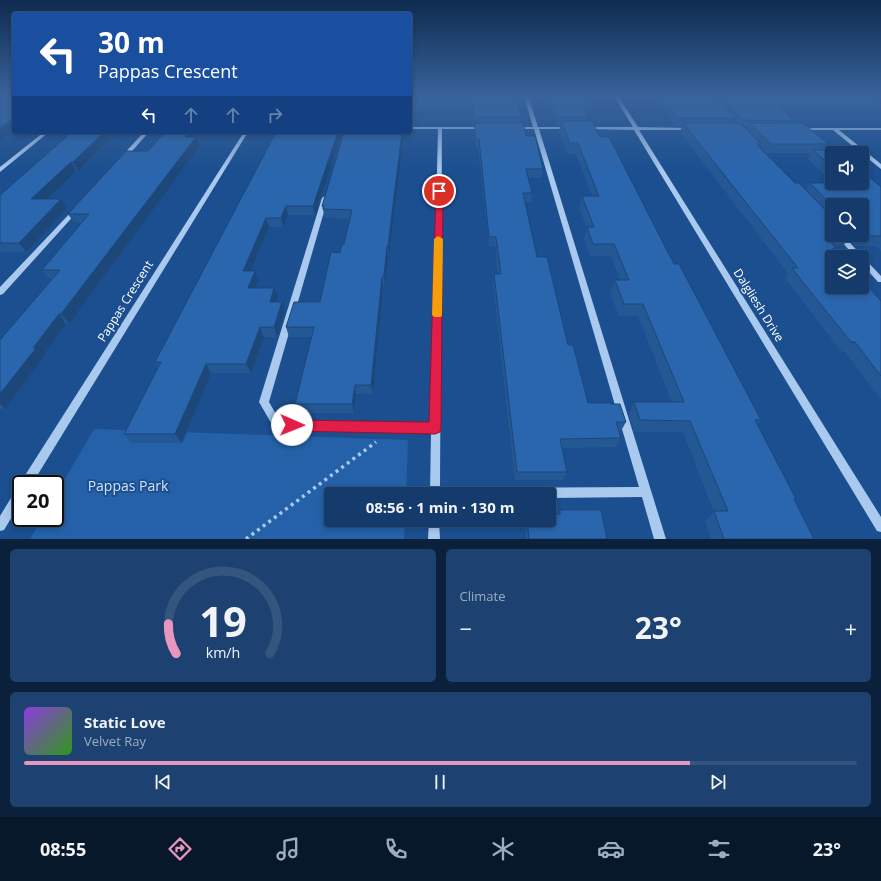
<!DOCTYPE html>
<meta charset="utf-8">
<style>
:root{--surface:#143b6b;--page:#1d4271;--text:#f1f3f6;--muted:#9dadc1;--line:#33557e;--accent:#e797bd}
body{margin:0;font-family:"Open Sans",sans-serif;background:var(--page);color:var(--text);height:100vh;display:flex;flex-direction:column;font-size:15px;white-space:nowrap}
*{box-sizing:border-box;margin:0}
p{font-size:13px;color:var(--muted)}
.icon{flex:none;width:22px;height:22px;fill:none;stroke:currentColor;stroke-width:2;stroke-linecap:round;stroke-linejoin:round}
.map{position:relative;height:539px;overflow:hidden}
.sheet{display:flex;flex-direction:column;gap:10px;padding:10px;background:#0b203b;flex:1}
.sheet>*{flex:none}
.hud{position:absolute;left:12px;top:12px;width:400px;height:122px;border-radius:4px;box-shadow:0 2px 6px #0003,0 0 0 1px var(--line);background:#1a4fa0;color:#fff;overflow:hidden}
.buttons{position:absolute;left:825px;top:146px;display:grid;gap:8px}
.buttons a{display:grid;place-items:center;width:44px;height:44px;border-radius:4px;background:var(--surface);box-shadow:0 2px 6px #0003,0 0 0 1px var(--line);font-size:20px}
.speed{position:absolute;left:12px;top:475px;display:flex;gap:8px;font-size:20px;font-weight:700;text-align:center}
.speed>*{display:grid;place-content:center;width:52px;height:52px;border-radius:50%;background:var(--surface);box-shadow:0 2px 6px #0003,0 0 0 1px var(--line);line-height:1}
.speed .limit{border:2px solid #111;border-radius:6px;background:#fff;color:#111}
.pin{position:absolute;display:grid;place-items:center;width:34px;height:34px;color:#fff;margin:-17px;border:2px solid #fff;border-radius:50%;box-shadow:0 1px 4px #0007}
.me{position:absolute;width:44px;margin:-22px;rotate:91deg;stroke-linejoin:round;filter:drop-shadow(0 0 3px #0008)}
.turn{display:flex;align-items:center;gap:14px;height:84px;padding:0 20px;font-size:18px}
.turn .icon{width:52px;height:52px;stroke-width:2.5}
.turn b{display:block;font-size:28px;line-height:34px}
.lanes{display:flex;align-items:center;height:38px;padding:0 20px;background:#0003;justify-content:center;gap:20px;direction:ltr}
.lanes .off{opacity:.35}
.big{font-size:30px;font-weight:700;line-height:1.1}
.sheet .tile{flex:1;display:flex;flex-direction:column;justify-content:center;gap:6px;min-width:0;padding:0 14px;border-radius:6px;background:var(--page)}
.sheet .dial{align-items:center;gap:0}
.dial svg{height:104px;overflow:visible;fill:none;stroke:var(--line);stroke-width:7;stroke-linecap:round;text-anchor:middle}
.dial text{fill:var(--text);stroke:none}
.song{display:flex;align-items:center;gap:12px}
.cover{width:48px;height:48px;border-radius:6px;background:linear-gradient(135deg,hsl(270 70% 55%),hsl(110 70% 35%))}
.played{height:4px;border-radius:2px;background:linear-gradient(90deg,var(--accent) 80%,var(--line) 80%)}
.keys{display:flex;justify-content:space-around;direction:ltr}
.heat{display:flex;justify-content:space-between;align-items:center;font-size:22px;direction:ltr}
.sheet .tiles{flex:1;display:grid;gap:10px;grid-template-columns:1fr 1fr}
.tile:last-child{grid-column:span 2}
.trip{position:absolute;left:324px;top:487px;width:232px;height:40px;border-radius:4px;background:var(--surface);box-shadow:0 2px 6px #0003,0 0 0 1px var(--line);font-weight:700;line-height:40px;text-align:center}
.menu{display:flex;height:64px;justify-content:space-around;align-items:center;background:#08182b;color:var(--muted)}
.menu .icon{width:28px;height:28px}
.menu .active{color:var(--accent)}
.menu b{font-size:18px;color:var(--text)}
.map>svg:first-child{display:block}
.green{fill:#2461a8}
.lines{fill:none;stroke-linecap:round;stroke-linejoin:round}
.path{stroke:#a9c9ee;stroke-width:3.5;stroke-dasharray:3 4;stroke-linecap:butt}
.minor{fill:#a9c9ee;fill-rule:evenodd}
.wall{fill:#245895;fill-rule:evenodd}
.shaded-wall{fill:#1d4779}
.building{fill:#2a66ad;stroke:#1d4779}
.route{fill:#e11d48;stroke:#92132f}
.slow{fill:#f59e0b}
.labels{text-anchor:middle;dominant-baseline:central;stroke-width:4;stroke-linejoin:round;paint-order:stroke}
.street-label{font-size:12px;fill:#fff;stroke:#1b4f8f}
.near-park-label{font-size:14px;fill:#cfe3fa;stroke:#1b4f8f}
</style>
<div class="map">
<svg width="881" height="539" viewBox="0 0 881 539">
<rect width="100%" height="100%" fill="#1b4f8f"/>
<polygon class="green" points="94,429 408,440 406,494 331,494 331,520 405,520 404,539 30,539 42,518 55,518 55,496"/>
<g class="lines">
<polyline class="path" points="246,539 376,442"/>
<g class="minor">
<polygon points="524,96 528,96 538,127 569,127 571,128 569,129 539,129 666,539 654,539 642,497 549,498 549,494 430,494 431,432 277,429 274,428 259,402 322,198 325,196 328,198 269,402 280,421 431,424 438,129 410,129 410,127 485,127 485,129 442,129 440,488 639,487 534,129 515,129 513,128 515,127 533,127"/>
<polygon points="614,96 618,96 638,127 689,128 691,129 689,130 639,130 881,517 881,532 877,531 634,130 587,129 585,128 587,127 633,127"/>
<polygon points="799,128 881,128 881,130 839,130 881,164 881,169 833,130 801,130 799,129"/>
<polygon points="44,132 49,132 0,172 0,167"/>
<polygon points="144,132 149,132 125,159 121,159 121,157"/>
<polygon points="244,132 248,132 32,484 21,484 22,480"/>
<polygon points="76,208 78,209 79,210 78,211 3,294 0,295 0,287 74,209"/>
<polygon points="836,235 843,235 861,255 862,257 862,258 855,257"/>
<polygon points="862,258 864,258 881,276 881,282 878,282 862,264"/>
<polygon points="21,487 21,502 4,530 0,531 0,516 17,488"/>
<polygon points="429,520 439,520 440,539 428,539"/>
</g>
</g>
<g class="wall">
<polygon points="410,96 520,103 519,109 521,117 520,123 526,136 543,169 542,178 529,178 532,193 531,202 525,202 537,257 588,403 611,404 626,422 621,431 619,431 621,438 616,447 562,448 567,472 563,480 515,480 493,284 494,274 498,274 495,246 489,246 478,148 476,148 474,132 474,126 473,126 472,111 410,111"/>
<polygon points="550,96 592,104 590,112 586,112 589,117 588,121 600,137 674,264 761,420 757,425 796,499 795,500 814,539 711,539 705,521 714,512 683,432 634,432 629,414 634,402 672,402 638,316 619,316 610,293 615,280 620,280 611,256 590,256 584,239 587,228 579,208 582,196 592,196 577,157 575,154 567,154 559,132 560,126 557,126 549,103"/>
<path d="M654,96H713L716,99L717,96H869L881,104V108L879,110L784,111L795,121L794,123L828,144L824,150L832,153V182L808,159L811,153H766L760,145L759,146L795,183L806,190L810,183H862L881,187V251L876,246H855L848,239L843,246H834L836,248L835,250L881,301V399L845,352H842L785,278L788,274L680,132L682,126H675L659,104V103ZM734,119L738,123H733ZM743,126H749L747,130ZM832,205L862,235H832Z"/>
<polygon points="72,132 117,132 78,171 76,171 47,199 61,199 67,209 26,252 0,252 0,195"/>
<polygon points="165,132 198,132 194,137 196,137 200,146 69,324 66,324 43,356 44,357 5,409 0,409 0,340 52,279 49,279 42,270 81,223 74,223 68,214 148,151"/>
<polygon points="276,132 342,132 315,215 288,215 283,227 269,227 251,271 258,280 255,288 278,297 276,302 282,302 285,311 277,337 264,337 251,373 211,373 182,443 132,443 124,434 158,367 155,362"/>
<polygon points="344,132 404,132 389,256 388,256 385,286 383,286 373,394 356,394 354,413 298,413 295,404 312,337 289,337 286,327 320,302 344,244 350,219 325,218 322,206"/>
<polygon points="560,510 607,539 526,539 524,522 524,520 549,520 558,514"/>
</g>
<g class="shaded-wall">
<polygon points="14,118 14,130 0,141 0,128"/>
<polygon points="104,132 117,132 78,171 73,162"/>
<polygon points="189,132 198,132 188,146 185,137"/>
<polygon points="338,132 342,132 315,215 313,206"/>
<polygon points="402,132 404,132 389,256 388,246"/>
<polygon points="196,137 200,146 69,324 61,314"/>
<polygon points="71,162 76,171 37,209 31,199"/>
<polygon points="61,199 67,209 26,252 19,243"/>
<polygon points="286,206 288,215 283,227 281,218"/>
<polygon points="266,218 269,227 247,280 243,271"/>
<polygon points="387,246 388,256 385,286 384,276"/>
<polygon points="255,271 258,280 251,298 248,288"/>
<polygon points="382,277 383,286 373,394 371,385"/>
<polygon points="274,288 278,297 273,311 270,302"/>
<polygon points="282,302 285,311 277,337 274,327"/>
<polygon points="59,314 66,324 43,356 44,357 5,409 0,404 0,394 33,348"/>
<polygon points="260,327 264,337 251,373 246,364"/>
<polygon points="206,364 211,373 182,443 175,434"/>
<polygon points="355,385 356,394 354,413 352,404"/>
</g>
<g class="building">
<polygon points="0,96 14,96 14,118 0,128"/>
<polygon points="410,96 518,96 520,103 518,103 521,117 474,117 472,103 410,103"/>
<polygon points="551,96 588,96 592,104 582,104 589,117 559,117"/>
<polygon points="661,96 713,96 735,118 677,118 661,98 662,98"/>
<polygon points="720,96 869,96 881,104 881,105 778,106 795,121 743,120"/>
<polygon points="561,121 592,121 600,137 609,137 674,264 679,264 761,420 755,420 796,499 794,499 814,539 724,539 714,511 728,511 690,421 640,420 634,402 684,402 643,304 624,304 615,280 629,280 614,244 593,244 587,227 594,227 582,196 599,196 579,146 577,143 570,143"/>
<polygon points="474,123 523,123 526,136 535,136 543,169 526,169 532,193 523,193 537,257 547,257 568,345 573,345 588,403 611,403 611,404 620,404 626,422 616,422 621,438 560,439 567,472 517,472 494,274 501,274 496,237 489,237 479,139 476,139"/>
<polygon points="683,123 740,123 761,144 757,144 759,147 795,183 799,183 832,217 832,235 850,235 851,236 825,236 836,248 833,248 841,257 832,257 832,287 862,287 862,280 881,301 881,376 855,342 851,342 806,286 792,268 798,268"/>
<polygon points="750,123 803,123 828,144 771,144"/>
<polygon points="72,132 104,132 73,162 71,162 31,199 61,199 19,243 0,243 0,195"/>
<polygon points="165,132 189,132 185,137 196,137 61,314 59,314 33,348 36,348 0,394 0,340 60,270 42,270 89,214 68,214 126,151 148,151"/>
<polygon points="276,132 338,132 313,206 286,206 281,218 266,218 243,271 255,271 248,288 274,288 270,302 282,302 274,327 260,327 246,364 206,364 175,434 124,434 161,362 155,362"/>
<polygon points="344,132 402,132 388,246 387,246 384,276 382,277 371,385 355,385 352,404 295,404 314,327 286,327 294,302 320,302 331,252 340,253 342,244 344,244 352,210 323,209 324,206 322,206"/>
<polygon points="813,150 837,150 841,153 832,153 832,167"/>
<polygon points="862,171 881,187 881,236 862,236 861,235 862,235 862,205 832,205 810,183 862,183"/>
<polygon points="560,510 601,510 607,539 529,539 527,520 549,520 549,514 560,514"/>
</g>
<linearGradient id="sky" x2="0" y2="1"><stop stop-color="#0f2b4f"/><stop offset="0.56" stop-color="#39639b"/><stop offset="1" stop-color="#39639b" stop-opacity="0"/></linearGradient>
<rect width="881" height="172" fill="url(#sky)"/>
<polygon class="route" points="436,189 439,189 443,191 441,428 440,432 435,434 292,431 288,429 286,425 288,421 292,420 429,422"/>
<polygon class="slow" points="438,236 443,239 442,315 441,317 434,317 432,315 434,239"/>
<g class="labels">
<g class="street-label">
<text transform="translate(125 301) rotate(-58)">Pappas Crescent</text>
<text transform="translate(759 305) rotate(58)">Dalgliesh Drive</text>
</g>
<g class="near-park-label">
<text x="128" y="485">Pappas Park</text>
</g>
</g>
</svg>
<div class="buttons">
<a><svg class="icon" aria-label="sound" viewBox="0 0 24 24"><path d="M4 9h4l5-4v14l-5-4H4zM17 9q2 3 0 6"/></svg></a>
<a><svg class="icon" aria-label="search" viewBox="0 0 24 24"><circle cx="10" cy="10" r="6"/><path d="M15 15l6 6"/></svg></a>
<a><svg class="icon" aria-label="layers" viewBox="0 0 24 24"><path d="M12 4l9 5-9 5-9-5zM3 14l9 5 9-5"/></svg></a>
</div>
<div class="speed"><div class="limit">20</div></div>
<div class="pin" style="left:439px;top:191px;background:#d93025"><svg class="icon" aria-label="arrive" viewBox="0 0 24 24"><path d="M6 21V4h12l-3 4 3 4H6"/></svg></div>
<svg class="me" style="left:292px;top:425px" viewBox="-20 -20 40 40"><circle r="19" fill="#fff"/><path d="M0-13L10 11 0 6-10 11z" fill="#e11d48"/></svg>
<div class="trip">08:56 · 1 min · 130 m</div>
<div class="hud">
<div class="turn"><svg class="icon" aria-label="left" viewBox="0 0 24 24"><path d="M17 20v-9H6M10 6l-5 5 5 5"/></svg><div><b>30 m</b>Pappas Crescent</div></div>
<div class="lanes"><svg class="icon" aria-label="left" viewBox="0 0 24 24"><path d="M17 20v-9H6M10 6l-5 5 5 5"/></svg><svg class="icon off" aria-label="ahead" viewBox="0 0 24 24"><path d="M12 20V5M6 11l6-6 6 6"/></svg><svg class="icon off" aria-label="ahead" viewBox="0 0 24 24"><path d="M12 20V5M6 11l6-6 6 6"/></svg><svg class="icon off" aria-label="right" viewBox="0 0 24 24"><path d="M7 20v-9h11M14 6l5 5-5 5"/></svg></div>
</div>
</div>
<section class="sheet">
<div class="tiles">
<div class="tile dial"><svg viewBox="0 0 100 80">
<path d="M14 69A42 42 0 1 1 86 69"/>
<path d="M14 69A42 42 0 0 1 8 46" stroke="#e797bd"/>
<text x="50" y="56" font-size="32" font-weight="700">19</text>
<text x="50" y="72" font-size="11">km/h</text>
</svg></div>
<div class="tile"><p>Climate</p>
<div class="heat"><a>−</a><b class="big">23°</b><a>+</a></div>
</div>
<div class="tile">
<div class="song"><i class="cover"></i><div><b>Static Love</b><p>Velvet Ray</p></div></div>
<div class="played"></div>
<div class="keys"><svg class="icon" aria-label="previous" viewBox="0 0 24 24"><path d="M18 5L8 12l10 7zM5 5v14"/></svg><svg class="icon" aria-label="pause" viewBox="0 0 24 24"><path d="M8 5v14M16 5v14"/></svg><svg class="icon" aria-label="next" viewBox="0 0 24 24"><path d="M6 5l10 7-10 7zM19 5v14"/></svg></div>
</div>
</div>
</section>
<nav class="menu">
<b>08:55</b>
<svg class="icon active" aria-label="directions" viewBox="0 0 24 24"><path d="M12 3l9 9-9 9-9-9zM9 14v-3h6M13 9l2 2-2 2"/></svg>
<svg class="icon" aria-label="music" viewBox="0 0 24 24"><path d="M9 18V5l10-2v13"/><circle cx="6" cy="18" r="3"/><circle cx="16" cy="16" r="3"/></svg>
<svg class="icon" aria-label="phone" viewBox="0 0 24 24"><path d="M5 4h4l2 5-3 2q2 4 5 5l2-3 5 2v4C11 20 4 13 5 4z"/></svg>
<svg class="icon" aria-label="climate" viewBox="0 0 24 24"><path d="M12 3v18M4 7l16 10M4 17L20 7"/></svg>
<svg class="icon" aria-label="car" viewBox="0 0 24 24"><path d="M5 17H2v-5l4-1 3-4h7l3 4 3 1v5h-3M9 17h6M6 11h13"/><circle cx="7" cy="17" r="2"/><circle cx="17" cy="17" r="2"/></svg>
<svg class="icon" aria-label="filters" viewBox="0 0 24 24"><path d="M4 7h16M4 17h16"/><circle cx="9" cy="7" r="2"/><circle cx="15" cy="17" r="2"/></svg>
<b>23°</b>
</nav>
